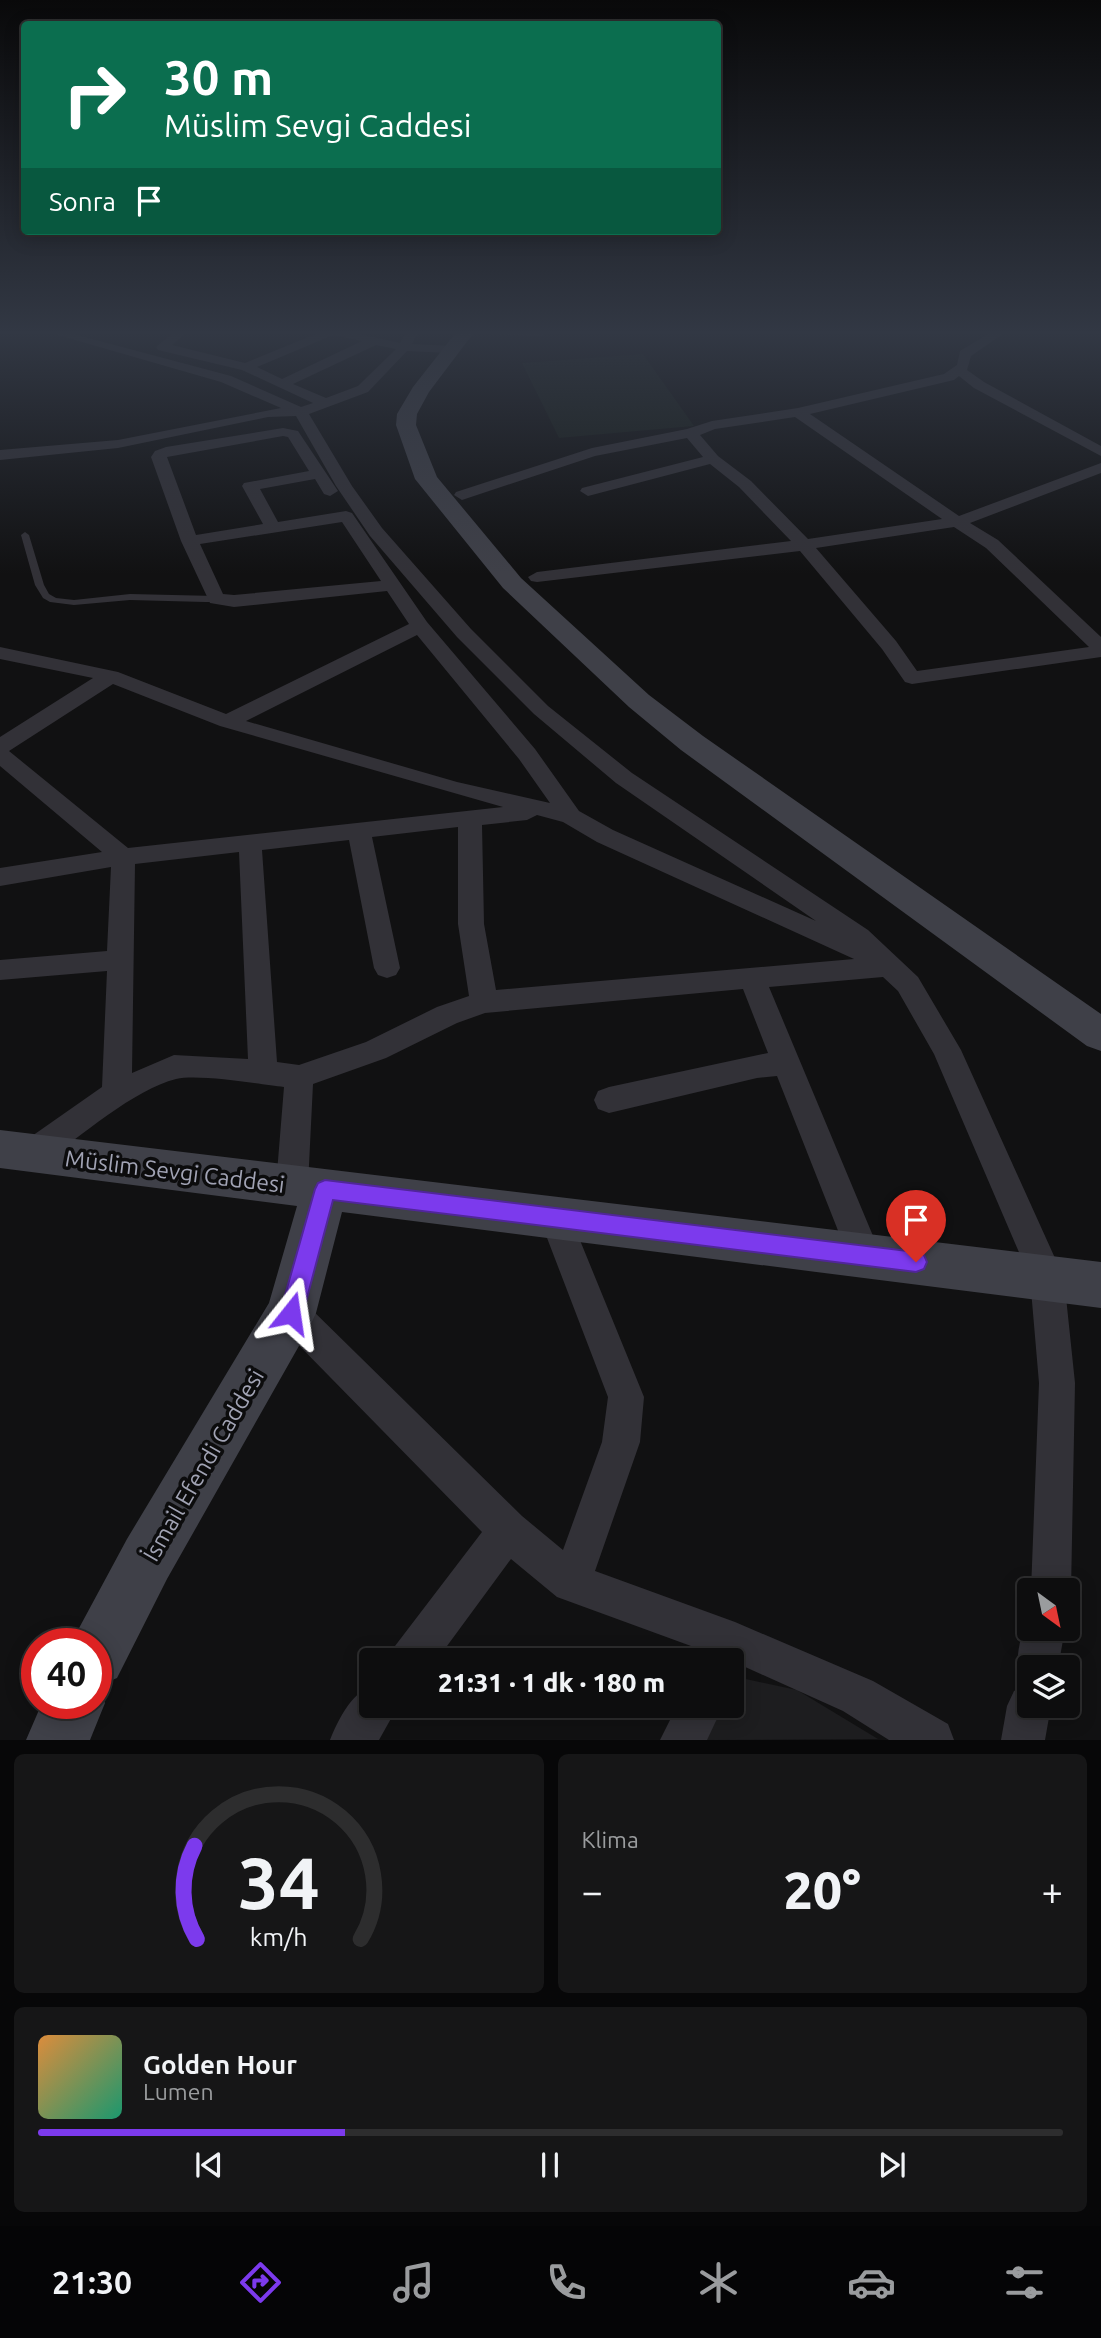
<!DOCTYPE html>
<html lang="tr">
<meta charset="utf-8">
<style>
:root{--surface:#0d0d0e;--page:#161617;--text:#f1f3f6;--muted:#9a9c9e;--line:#2d2d2e;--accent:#7c3aed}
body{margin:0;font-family:Ubuntu,sans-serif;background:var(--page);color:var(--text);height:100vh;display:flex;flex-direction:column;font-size:26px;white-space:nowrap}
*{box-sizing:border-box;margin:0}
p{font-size:23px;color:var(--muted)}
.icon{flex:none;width:38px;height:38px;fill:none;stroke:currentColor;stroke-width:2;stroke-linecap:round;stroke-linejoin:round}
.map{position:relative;height:1740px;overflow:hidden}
.sheet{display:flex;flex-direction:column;gap:14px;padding:14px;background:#070708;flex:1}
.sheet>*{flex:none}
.hud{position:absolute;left:21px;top:21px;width:700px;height:214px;border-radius:7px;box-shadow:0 4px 18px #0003,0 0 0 2px var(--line);background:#0b6e4f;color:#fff;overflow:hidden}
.needle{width:46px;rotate:147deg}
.tools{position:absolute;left:1017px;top:1578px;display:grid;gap:14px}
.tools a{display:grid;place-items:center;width:63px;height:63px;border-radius:7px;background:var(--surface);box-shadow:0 4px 18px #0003,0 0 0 2px var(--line);font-size:35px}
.speed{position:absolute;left:21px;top:1628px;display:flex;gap:14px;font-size:35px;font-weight:700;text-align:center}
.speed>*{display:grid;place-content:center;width:91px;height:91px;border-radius:50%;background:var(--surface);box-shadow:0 4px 18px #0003,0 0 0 2px var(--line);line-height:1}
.speed .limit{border:10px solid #d22;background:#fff;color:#111}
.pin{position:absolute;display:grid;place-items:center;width:60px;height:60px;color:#fff;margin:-72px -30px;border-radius:50% 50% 50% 0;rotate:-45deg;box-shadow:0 0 7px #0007}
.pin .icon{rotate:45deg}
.me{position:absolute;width:77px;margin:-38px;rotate:15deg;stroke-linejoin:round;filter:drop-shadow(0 0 5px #0008)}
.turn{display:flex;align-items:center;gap:24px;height:147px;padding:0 28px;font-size:32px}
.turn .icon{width:91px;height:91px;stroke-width:2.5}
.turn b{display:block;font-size:49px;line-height:60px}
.then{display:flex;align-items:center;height:66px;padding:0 28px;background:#0003;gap:14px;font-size:26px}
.big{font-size:52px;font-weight:800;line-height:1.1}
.sheet .tile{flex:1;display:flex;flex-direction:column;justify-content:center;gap:10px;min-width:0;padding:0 24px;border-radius:10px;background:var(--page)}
.sheet .dial{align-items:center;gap:0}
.dial svg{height:182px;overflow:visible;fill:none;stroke:var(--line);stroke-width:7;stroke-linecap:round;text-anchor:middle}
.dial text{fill:var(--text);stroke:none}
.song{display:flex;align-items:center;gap:21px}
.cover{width:84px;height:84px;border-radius:10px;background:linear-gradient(135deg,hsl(30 70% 55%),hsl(160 70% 35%))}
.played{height:7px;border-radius:4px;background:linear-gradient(90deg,var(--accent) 30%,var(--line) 30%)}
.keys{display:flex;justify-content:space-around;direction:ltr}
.heat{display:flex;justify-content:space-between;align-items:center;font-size:38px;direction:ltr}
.sheet .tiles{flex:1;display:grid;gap:14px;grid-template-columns:1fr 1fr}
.tile:last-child{grid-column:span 2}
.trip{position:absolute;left:359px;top:1648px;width:385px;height:70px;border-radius:7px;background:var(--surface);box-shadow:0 4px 18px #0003,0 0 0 2px var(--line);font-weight:800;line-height:70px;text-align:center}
.tabs{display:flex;height:112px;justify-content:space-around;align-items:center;background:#050506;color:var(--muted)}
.tabs .icon{width:49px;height:49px}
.tabs .on{color:var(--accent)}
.tabs b{font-size:32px;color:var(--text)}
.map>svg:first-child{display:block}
.built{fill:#1d1d1f}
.green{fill:#171d19}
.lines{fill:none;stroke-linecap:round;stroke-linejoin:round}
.lane{fill:#323137;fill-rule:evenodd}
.street{fill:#323137;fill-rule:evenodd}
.secondary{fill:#3f4048;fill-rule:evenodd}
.route{fill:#7c3aed;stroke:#51269a;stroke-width:2}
.labels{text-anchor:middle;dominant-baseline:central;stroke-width:7;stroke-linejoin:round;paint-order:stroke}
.near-street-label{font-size:23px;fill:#a1a3b4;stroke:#0c0c0d}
</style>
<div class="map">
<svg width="1101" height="1740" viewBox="0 0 1101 1740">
<rect width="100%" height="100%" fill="#111112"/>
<polygon class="built" points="732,1676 797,1690 878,1739 699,1740 716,1706 732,1706"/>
<polygon class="green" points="643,354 694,426 559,438 522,363"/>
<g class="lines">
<g class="lane">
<polygon points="490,331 545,331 545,334 542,336 488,334"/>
<polygon points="25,532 29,535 44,585 49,594 56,598 74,600 130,594 216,596 221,599 216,602 205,602 130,600 74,605 50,602 43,598 35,585 21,535"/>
</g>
<g class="street">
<path d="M44,331H62L231,376L301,407L313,403L242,370L158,350L156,347L175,331H188L172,345L245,363L323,331H346L400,343L407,331H419L412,344L454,346V352L450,353L407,351L368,392L309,414L352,486L382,528L471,629L548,706L632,773L868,930L918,977L961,1050L1064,1278L1075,1383L1071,1591L1068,1601V1591H1031L1039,1383L1030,1278L934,1054L898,991L883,977L769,987L881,1255L876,1266L864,1271L852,1266L777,1076L757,1078L609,1113L598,1109L594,1100L598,1091L609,1087L768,1053L743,989L485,1013L457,1023L386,1058L313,1084L308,1185L303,1195L292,1199L281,1195L276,1185L284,1087C258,1084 200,1074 176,1079C135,1089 79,1137 44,1163L33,1167L22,1163L18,1153L22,1143L102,1087L107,971L0,980V960L107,951L111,867L0,886V868L102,852L0,766V737L93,678L0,659V647L118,672L226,714L409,624L387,591L234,607L210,603L181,541L151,457L155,451L166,447L283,428L298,431L338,491L330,496L324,494L315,479L260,489L278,522L346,511L352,513L427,622L535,749L579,811L613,830L816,921L616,783L534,714L457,637L370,536L336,486L296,416L268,417L118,448L0,460V450L118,440L281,408L221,382ZM333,335L362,341L282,379L257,367ZM376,345L396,349L358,386L326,398L293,384ZM283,436L288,437L309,471L244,483L242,486L263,524L196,535L167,457ZM342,522L381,581L234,595L223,594L200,544ZM417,635L519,759L550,803L457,782L246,721ZM113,684L220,726L503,807L128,848L9,751ZM537,815L563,822L597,842L854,959L496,990L484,924L482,825L527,820ZM458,827V924L469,996L437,1007L366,1042L299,1065L277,1062L262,850L349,840L374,968L378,975L387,978L396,975L400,968L372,837ZM239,852L248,1059L174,1055L132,1073L135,864Z"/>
<path d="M993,331H1007L971,356L967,370L984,382L1101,446V456L974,388L959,376L954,380L810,414L959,516L1101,463V473L970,523L998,540L1101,637V657L912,684L905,682L882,649L800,551L537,582L531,581L528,577L537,572L791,541L739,487L710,464L588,496L580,491L582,488L703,457L687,438L595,456L462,500L454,495L456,492L592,448L687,429L712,421L798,408L944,374L957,365L960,351ZM795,417L942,519L808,539L751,481L718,456L700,435L715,429ZM954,527L986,548L1089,647L917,671L896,641L816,548Z"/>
<polygon points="555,1202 566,1206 644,1397 640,1442 595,1571 735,1622 873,1681 948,1724 954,1740 889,1740 843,1711 732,1661 557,1597 511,1559 436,1661 389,1661 395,1646 482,1532 279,1325 274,1313 279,1301 291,1296 303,1301 522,1516 563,1550 602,1442 608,1397 539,1217 544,1206"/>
<path d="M1029,1615V1629H1065L1058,1668H1029V1706H1051L1045,1740H1001L1007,1706L1014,1691L1027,1685L1022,1683C1013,1661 1020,1637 1029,1615Z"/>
<path d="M371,1686V1706H398L379,1740H330C338,1720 351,1694 371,1686Z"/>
<polygon points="677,1706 723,1706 707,1740 660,1740"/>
</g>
<g class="secondary">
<polygon points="457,331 475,331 429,392 417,414 416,425 437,477 521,578 649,695 703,736 1101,1014 1101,1051 1087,1046 681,750 629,707 503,588 415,479 396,425 397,414 413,387"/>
<polygon points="0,1130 1101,1262 1101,1308 342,1212 316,1313 308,1330 167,1579 117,1678 98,1686 105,1703 90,1740 26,1740 42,1703 96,1703 96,1643 71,1643 127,1539 269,1303 297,1206 0,1168"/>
</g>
</g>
<linearGradient id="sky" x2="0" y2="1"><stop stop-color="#09090a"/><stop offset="0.58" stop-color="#323844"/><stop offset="1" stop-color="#323844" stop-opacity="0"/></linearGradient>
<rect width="1101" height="574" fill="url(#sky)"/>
<polygon class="route" points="325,1180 916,1252 924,1255 927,1262 924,1269 916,1272 333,1200 303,1313 299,1321 291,1324 283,1321 280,1313 315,1189 318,1183"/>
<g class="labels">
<g class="near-street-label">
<text transform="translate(175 1171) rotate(7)">Müslim Sevgi Caddesi</text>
<text transform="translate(203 1465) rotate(-60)">İsmail Efendi Caddesi</text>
</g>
</g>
</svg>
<div class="tools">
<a><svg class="needle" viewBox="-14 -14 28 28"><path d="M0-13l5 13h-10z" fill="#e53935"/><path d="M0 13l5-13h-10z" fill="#9a9c9e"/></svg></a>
<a><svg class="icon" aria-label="layers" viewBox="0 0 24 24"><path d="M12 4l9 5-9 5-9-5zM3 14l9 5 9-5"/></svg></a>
</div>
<div class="speed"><div class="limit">40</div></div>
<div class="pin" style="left:916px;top:1262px;background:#d93025"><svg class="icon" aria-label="arrive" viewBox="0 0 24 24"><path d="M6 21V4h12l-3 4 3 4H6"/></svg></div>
<svg class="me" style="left:291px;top:1313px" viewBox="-20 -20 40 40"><path d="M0-17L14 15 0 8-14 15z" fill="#7c3aed" stroke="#fff" stroke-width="4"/></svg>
<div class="trip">21:31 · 1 dk · 180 m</div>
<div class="hud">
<div class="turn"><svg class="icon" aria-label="right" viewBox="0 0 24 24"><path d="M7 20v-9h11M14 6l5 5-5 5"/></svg><div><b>30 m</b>Müslim Sevgi Caddesi</div></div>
<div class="then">Sonra<svg class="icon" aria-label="arrive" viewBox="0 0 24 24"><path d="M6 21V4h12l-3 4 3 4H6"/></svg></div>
</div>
</div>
<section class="sheet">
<div class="tiles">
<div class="tile dial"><svg viewBox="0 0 100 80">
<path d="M14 69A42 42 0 1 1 86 69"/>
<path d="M14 69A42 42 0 0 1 13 28" stroke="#7c3aed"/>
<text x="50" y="56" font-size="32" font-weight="700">34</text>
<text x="50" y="72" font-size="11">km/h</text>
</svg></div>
<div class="tile"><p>Klima</p>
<div class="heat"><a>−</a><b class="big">20°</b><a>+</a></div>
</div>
<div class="tile">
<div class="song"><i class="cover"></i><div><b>Golden Hour</b><p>Lumen</p></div></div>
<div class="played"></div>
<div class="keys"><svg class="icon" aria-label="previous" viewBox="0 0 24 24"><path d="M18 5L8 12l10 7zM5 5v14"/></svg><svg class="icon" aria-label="pause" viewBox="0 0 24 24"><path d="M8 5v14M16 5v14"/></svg><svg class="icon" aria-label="next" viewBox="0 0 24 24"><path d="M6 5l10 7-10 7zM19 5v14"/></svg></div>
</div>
</div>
</section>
<nav class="tabs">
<b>21:30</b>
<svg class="icon on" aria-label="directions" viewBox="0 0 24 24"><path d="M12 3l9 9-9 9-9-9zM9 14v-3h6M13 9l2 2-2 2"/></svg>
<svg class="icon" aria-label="music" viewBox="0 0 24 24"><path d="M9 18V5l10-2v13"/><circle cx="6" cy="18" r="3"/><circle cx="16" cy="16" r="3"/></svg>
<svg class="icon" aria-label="phone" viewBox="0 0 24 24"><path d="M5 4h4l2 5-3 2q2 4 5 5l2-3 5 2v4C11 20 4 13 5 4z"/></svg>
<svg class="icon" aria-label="climate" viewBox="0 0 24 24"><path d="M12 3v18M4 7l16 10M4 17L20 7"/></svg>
<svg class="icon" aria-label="car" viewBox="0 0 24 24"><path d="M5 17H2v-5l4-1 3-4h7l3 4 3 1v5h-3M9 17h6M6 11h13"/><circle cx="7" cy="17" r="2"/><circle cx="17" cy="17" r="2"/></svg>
<svg class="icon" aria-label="filters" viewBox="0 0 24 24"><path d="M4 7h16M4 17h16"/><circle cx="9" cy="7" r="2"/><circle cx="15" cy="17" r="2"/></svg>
</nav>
